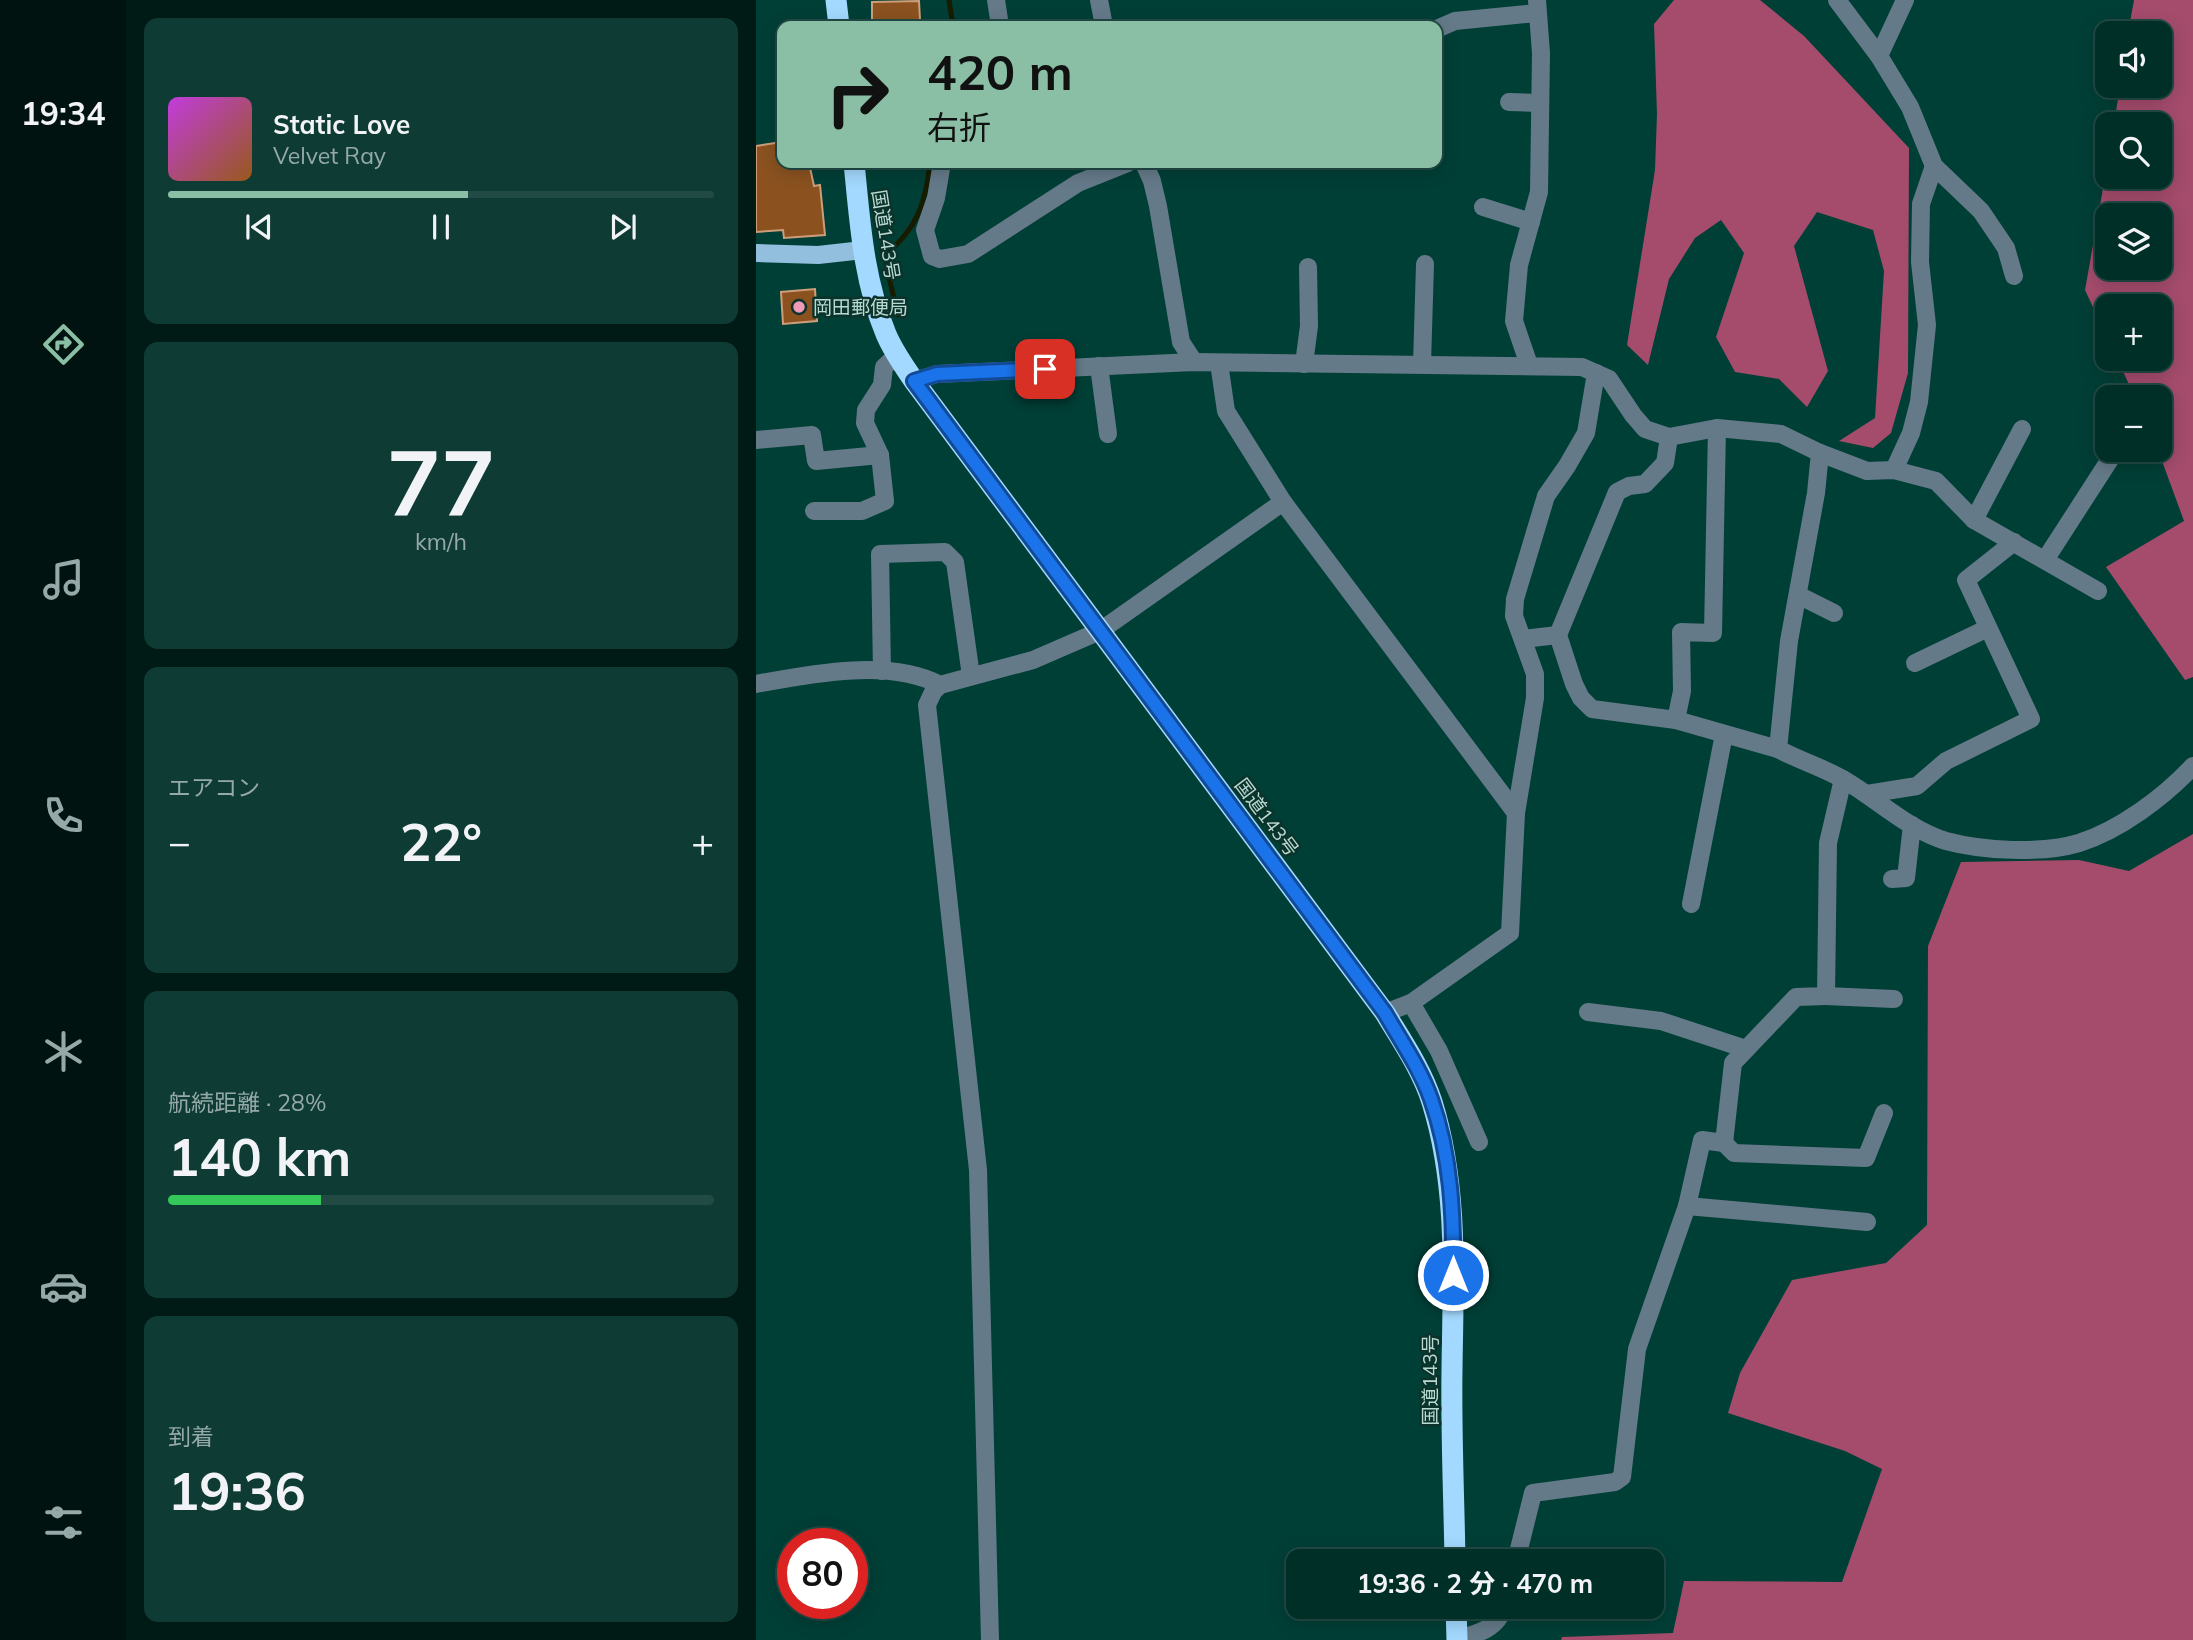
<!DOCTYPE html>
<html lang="ja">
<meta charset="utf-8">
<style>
:root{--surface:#002f28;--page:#0e3b34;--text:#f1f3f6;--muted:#95a9a8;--line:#224a45;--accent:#8abfa5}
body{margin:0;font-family:Mulish,"Noto Sans JP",sans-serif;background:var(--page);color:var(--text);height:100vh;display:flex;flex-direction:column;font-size:26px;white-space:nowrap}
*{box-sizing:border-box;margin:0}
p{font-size:23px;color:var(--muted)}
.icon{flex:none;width:38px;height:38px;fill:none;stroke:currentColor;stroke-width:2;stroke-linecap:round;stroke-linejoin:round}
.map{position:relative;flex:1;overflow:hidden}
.details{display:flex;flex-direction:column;gap:18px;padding:18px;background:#001a16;width:630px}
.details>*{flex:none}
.guide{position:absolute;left:21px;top:21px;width:665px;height:147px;border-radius:14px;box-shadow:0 4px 18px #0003,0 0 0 2px var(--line);background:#8abfa5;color:#111;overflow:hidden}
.controls{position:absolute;left:1339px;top:21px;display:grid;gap:14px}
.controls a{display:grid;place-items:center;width:77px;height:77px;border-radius:14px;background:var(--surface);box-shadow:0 4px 18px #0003,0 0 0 2px var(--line);font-size:35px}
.speed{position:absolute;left:21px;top:1528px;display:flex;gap:14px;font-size:35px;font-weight:700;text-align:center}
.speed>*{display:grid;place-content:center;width:91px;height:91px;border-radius:50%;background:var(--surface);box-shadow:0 4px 18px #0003,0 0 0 2px var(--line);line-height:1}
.speed .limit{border:10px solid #d22;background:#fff;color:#111}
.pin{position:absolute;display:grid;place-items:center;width:60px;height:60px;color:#fff;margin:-30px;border-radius:14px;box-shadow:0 4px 10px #0006}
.me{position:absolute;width:77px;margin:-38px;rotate:0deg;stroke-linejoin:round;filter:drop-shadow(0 0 5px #0008)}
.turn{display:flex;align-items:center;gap:24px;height:147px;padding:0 35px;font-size:32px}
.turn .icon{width:91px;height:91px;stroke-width:2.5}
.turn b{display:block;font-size:49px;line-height:60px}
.big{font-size:52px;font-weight:700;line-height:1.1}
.details .widget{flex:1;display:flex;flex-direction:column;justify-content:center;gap:10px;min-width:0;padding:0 24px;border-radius:14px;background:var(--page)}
.details .dial{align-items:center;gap:0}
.dial b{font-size:91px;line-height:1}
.song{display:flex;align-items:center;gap:21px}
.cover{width:84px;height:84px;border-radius:10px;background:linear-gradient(135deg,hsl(290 70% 55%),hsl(30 70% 35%))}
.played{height:7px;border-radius:4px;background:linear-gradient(90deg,var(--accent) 55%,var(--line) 55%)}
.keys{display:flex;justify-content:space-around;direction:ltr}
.heat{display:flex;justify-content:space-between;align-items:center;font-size:38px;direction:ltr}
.charge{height:10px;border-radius:5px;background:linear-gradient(90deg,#34c759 28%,var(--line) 0)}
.trip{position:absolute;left:530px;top:1549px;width:378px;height:70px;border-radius:14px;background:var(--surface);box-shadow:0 4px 18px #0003,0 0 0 2px var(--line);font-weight:700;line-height:70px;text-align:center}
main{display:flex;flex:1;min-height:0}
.menu{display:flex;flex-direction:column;width:126px;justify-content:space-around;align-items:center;background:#001310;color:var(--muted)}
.menu .icon{width:49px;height:49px}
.menu .selected{color:var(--accent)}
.menu b{font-size:32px;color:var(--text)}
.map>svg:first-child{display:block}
.forest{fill:#a54c6d;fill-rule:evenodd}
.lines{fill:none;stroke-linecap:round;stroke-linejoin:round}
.stream{stroke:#171c00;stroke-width:5}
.building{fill:#8b5220;stroke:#ce9e7a;stroke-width:2}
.minor{stroke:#657a89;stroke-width:18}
.major{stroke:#92bfdd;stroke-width:18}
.highway{stroke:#a3d9fe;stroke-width:21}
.route-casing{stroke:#114b97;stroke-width:18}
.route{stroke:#1a73e8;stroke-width:12}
.poi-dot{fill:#f09ab7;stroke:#0b332b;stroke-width:2.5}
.labels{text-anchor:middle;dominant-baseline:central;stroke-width:5;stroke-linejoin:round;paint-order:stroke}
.street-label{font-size:19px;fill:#b8dad2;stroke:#0b332b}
.poi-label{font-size:19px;fill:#b8dad2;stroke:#0b332b;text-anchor:start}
</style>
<main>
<nav class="menu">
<b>19:34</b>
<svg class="icon selected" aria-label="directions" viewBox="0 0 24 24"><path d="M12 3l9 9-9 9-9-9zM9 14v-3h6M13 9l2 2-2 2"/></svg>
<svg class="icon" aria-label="music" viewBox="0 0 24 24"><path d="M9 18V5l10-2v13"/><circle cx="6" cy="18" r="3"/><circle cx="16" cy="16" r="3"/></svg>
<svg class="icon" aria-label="phone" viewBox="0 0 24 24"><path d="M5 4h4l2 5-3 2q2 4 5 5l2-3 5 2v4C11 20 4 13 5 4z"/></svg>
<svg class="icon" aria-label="climate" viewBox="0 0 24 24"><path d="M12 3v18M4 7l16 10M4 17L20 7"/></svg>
<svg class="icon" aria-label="car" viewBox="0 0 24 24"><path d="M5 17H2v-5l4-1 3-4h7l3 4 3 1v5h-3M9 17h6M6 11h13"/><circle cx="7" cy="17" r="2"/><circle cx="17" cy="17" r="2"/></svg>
<svg class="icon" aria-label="filters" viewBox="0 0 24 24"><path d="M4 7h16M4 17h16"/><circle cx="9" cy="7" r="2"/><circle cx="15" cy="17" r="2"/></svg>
</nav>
<section class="details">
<div class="widget">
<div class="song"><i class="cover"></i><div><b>Static Love</b><p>Velvet Ray</p></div></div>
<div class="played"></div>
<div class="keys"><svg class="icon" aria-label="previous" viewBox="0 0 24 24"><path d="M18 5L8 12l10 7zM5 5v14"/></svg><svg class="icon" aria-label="pause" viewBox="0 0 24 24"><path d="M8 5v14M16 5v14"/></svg><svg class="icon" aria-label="next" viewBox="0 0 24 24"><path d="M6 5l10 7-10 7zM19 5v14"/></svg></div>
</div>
<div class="widget dial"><b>77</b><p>km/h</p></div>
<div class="widget"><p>エアコン</p>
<div class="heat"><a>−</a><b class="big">22°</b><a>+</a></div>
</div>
<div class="widget"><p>航続距離 · 28%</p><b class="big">140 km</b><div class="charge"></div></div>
<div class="widget"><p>到着</p><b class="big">19:36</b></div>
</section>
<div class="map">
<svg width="1437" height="1640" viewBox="0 0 1437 1640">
<rect width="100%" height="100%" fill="#003f36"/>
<g class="forest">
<polygon points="918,0 1004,0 1048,36 1153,148 1152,373 1135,433 1117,448 1083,441 1119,418 1128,271 1117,230 1061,212 1038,246 1072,371 1051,407 1023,379 979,372 960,337 988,253 965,220 939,238 913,279 892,365 871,345 899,170 901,114 898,24"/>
<path d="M1378,0H1437V677L1429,680L1350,567L1428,521L1402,450L1404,397H1379L1361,359H1404V306H1351V337L1329,290L1351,166V177H1404V124H1358L1364,86H1404V33H1372ZM1351,215H1404V268H1351Z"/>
<polygon points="1437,834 1437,1640 805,1640 806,1637 917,1633 928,1581 1086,1582 1126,1469 1089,1451 972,1413 984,1373 1036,1280 1130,1263 1171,1225 1172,946 1205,862 1323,860 1373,871"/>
</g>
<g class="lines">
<g class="stream">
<polyline points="193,0 197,26"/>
<path d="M142,315L131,269L130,254C161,229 170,202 174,163"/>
</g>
</g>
<g class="building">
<polygon points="163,1 164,20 116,23 116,2"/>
<polygon points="26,142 26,163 53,163 58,186 64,185 69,235 28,238 27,230 0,232 0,146"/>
<polygon points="59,289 61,321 27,324 25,292"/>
</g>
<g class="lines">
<g class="minor">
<polyline points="240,0 244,26"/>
<polyline points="343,0 348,26"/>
<polyline points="1081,0 1123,56 1154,107 1178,166 1225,211 1250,248 1258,276"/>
<polyline points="683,28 699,21 781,13"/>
<polyline points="1123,56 1149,0"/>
<polyline points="753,102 784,103"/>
<polyline points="186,163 180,198 169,230 176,256 184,259 212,254 322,183 372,163"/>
<polyline points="388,163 396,181 402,206 425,342 438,362"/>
<polyline points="727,207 775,222"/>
<polyline points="463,363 470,411 527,502 760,813 754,933 655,1003 629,1013"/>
<polyline points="548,364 553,326 552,267"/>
<polyline points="666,364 669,264"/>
<polyline points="773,365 758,321 763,265 783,192 785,53 781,0"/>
<polyline points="343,366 352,434"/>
<polyline points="158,381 181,374 438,362 826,367 853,379 877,415 889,429 913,437 961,428 1025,434 1064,453 1111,471 1138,470 1180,481 1218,520 1342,591"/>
<polyline points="913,437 909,463 889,484 873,486 861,492 802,635 818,684 825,698 836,709 920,720 1022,749"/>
<polyline points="0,440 56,435 60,461 124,455"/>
<path d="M1064,453L1060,493L1033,641L1022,749C1044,761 1069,768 1090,781C1122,800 1153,830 1190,841C1227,851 1286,854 1323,843C1364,830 1408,797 1437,766"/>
<polyline points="1138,470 1155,433 1163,402 1171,325 1164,262 1165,204 1178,166"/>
<polyline points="58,511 106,511 129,501 124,455 109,423 110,410 126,385 128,367 141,355"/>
<polyline points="1218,520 1266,429"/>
<polyline points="1289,560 1360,450"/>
<polyline points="1042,595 1078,613"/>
<polyline points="767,639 802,635"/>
<polyline points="1159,663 1232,628"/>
<polyline points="126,671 124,554 189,552 199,562 215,676"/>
<path d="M0,684C54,674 133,658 184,685"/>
<polyline points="920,720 926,691 925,632 957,633 961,428"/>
<polyline points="1111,794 1161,786 1190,761 1275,719 1210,580 1258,542"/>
<polyline points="760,813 779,698 779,674 758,616 759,599 790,496 811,466 830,433 840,373"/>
<polyline points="1136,879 1150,878 1156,825"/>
<polyline points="935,904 968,734"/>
<polyline points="1070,996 1138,999"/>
<polyline points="655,1003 683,1051 723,1142"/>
<polyline points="832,1012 905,1021 990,1049"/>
<polyline points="968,1143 978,1153 1110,1158 1128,1113"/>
<polyline points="931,1206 1111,1222"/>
<polyline points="760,1561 777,1493 859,1482 866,1477 881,1349 931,1206 946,1140 968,1143 977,1063 1040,997 1070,996 1072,843 1087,779"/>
<path d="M701,1639C721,1634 742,1629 748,1606"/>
<polyline points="234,1640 222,1170 171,705 177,692 184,685 277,660 344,631 527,502"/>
</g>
<polyline class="major" points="0,253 62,255 107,250"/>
<g class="highway">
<polyline points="80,0 83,26"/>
<path d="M98,163C104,221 107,279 130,334C137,351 148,366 158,381L629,1013C646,1041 666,1070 676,1102C703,1189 697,1280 696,1370C695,1434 698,1497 699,1561"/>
<polyline points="700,1606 701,1640"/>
</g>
</g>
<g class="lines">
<g class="route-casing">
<path id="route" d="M289,369L181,374L158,381L629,1013C645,1041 664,1068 675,1099C695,1155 698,1216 697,1275"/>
</g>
<use href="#route" class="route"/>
</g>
<circle class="poi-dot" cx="43" cy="307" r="7"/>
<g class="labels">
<g class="street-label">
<text transform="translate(130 235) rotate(81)">国道143号</text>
<text transform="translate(511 817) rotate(53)">国道143号</text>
<text transform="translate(674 1380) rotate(-90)">国道143号</text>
</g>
<g class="poi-label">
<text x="57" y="307">岡田郵便局</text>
</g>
</g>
</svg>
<div class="controls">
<a><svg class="icon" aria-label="sound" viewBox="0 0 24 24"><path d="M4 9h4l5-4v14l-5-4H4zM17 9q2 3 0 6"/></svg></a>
<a><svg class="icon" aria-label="search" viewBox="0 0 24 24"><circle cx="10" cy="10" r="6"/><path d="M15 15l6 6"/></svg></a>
<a><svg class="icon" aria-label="layers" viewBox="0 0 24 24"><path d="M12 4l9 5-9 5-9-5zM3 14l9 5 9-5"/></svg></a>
<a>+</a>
<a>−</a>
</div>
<div class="speed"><div class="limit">80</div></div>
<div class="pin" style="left:289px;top:369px;background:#d93025"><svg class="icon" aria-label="arrive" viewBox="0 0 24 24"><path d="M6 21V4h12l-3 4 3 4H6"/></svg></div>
<svg class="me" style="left:697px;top:1275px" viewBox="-20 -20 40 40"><circle r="17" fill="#1a73e8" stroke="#fff" stroke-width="3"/><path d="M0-11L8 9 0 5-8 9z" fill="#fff"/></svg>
<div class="trip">19:36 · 2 分 · 470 m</div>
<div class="guide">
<div class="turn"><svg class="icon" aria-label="right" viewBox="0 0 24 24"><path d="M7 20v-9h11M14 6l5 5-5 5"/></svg><div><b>420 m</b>右折</div></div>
</div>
</div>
</main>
